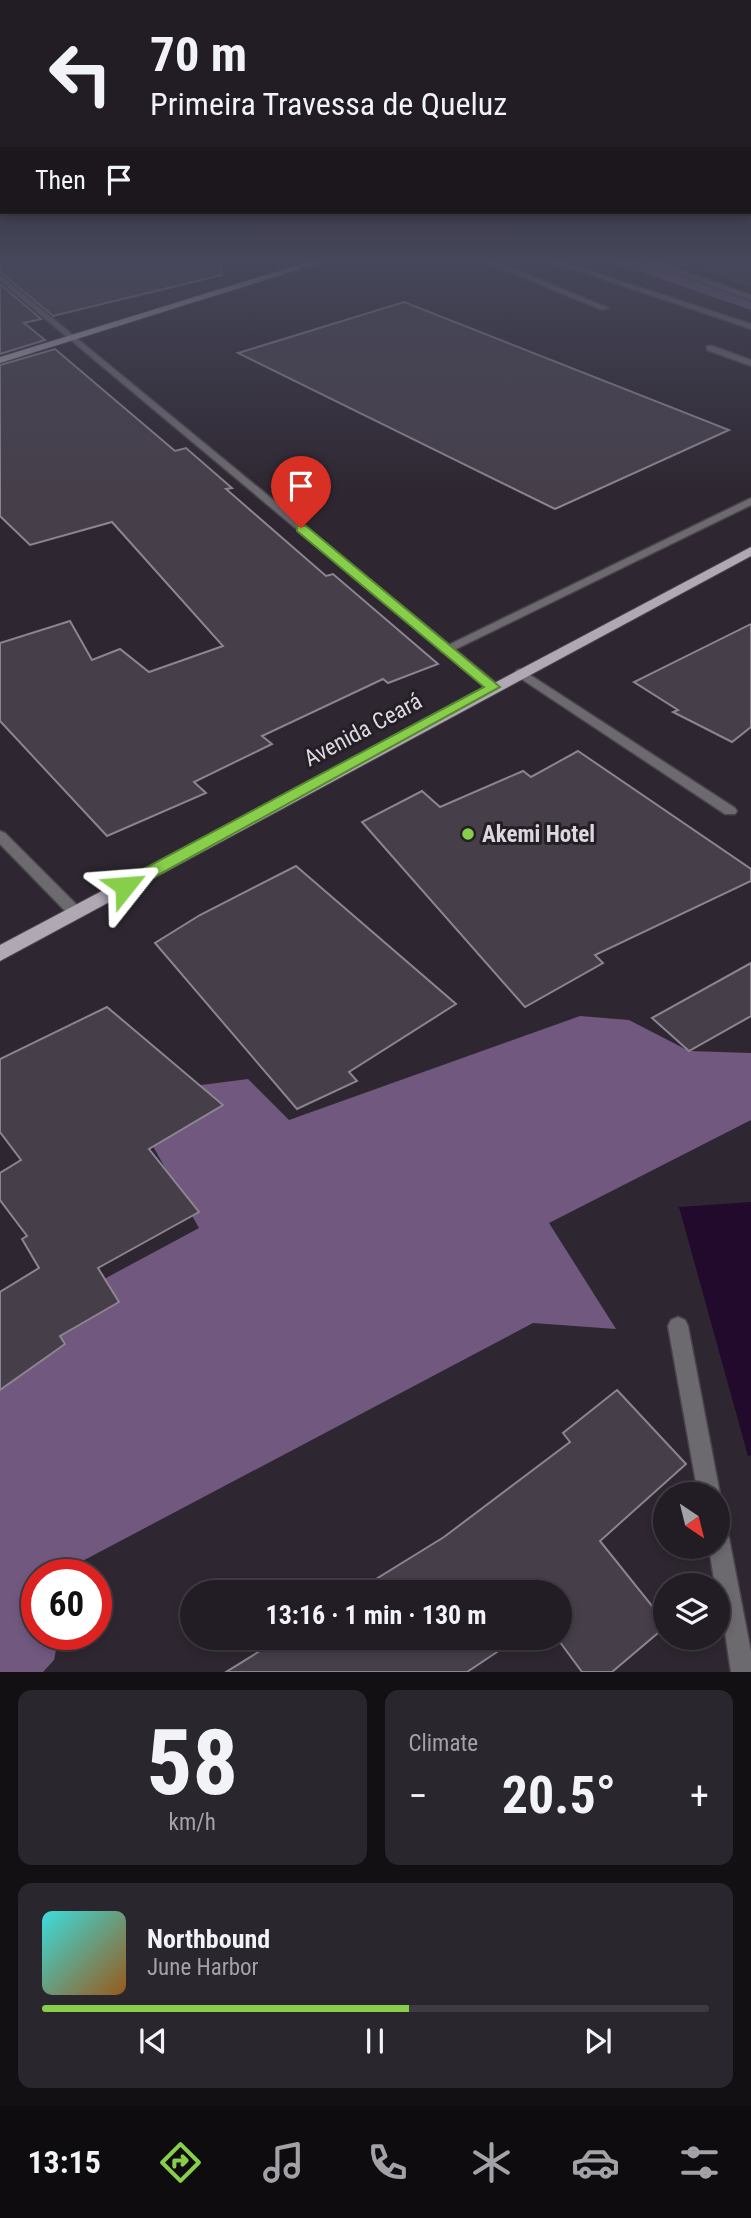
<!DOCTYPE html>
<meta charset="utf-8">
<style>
:root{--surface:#221d25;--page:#2a262d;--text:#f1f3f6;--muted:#a2a2a7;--line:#3f3b42;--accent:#87cf4b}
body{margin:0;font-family:"Roboto Condensed",sans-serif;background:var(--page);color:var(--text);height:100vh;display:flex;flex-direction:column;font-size:26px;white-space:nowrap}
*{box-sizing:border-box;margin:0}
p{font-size:23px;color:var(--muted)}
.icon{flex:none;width:38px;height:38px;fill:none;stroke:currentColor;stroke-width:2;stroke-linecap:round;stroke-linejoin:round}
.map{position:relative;height:1672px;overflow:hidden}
.drawer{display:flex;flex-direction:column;gap:18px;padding:18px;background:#131014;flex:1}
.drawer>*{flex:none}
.guide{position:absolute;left:0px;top:0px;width:752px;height:214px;box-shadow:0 4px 10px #0003,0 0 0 2px var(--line);background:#221d25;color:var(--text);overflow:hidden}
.needle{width:46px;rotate:145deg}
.controls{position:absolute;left:653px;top:1482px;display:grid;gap:14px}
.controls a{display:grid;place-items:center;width:77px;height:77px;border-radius:50%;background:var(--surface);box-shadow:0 4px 10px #0003,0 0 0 2px var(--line);font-size:35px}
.speed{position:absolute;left:21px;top:1559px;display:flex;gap:14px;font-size:35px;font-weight:700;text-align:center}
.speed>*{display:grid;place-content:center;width:91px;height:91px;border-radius:50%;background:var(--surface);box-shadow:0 4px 10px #0003,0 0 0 2px var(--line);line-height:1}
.speed .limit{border:10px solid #d22;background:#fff;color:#111}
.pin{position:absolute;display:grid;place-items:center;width:60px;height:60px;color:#fff;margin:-72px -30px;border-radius:50% 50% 50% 0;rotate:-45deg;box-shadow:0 0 7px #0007}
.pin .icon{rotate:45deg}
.me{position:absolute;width:77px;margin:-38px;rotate:62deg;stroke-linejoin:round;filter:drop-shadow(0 0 5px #0008)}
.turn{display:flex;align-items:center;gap:24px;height:147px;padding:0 35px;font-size:32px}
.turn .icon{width:91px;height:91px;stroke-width:2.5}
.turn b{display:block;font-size:49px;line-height:60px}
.then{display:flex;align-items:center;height:66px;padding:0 35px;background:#0003;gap:14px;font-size:26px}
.big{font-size:52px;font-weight:700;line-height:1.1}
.drawer .tile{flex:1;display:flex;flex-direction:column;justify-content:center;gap:10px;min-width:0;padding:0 24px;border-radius:14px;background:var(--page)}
.drawer .dial{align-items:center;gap:0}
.dial b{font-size:91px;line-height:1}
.song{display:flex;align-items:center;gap:21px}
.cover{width:84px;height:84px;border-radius:10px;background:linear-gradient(135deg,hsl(180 70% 55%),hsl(30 70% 35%))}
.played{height:7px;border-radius:4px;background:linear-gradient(90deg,var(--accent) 55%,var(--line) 55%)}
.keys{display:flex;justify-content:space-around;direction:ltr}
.heat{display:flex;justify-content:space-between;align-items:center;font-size:38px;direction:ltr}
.drawer .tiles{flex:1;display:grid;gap:18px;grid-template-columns:1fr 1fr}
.tile:last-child{grid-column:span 2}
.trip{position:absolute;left:180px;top:1580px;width:392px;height:70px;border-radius:35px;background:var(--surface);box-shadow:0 4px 10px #0003,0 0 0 2px var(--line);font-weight:700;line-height:70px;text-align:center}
.menu{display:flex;height:112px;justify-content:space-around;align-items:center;background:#0e0c0f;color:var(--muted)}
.menu .icon{width:49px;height:49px}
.menu .active{color:var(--accent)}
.menu b{font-size:32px;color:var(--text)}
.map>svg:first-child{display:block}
.green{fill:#493853}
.forest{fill:#71587f}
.water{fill:#210a2c}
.building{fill:#463f4a;stroke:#8c8490;stroke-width:2}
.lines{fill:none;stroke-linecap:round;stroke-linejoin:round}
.lane-casing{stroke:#4a434d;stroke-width:3}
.street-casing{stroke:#4a434d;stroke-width:3}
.primary-casing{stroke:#4a434d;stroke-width:2}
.lane{fill:#6d6a6f;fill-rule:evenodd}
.street{fill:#6d6a6f;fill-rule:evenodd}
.primary{fill:#b0a9b4;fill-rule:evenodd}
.route{fill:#87cf4b;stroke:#588731;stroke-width:2}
.poi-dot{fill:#87cf4b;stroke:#241e27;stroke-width:2.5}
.labels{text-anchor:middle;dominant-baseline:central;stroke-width:6;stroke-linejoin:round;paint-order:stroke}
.street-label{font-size:23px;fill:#dcd8de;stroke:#241e27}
.poi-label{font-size:23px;font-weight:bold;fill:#dcd8de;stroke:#241e27;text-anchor:start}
</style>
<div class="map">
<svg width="751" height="1672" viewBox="0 0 751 1672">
<rect width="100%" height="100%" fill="#2e2731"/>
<polygon class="green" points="670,259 751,259 751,287"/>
<g class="forest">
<polygon points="602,259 638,259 751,300 751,310"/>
<polygon points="580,1016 629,1020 689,1051 751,1053 751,1120 549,1223 616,1329 533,1323 73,1566 71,1575 37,1575 37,1634 59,1635 54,1660 43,1672 0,1672 0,1335 199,1228 124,1095 248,1079 289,1120"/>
</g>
<polygon class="water" points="751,1202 751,1455 748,1456 679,1207"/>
<g class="building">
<polygon points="0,259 220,259 222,275 53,316 0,272"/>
<polygon points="0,284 41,319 24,323 45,340 0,354"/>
<polygon points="404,302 729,430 555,509 238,353"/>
<polygon points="55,349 175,451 186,448 232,488 226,489 326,576 333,574 438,664 388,683 383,679 262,736 272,744 194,782 206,793 107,836 0,721 0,643 70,621 92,660 120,649 149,672 223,646 112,522 30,545 0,516 0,365"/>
<polygon points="751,624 751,727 732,742 673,712 678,710 634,682"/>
<polygon points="578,751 751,869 751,881 595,955 603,963 525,1007 362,822 422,791 440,807 523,771 531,777"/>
<polygon points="296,866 456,1004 349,1072 357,1081 297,1109 155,943 200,915"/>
<polygon points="751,963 751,1016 689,1051 652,1018"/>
<polygon points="107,1007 223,1105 149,1149 199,1212 98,1268 119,1302 60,1336 65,1344 0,1390 0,1292 39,1268 22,1239 27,1236 0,1200 0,1173 21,1160 0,1132 0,1059"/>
<polygon points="617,1390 686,1464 600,1541 665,1622 665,1627 612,1672 582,1672 557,1638 560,1638 560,1592 355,1592 444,1537 570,1442 563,1433"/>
<polygon points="281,1638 518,1638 467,1672 226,1672"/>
</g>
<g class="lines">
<g class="lane-casing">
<g id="lane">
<polygon points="478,259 489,259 609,308 602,310"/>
<polygon points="543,259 555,259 751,324 751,329"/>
<polygon points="639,259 650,259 751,295 751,300"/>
<polygon points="707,346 713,346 751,360 751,366 707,350"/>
<polygon points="751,498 751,505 450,652 442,652 440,649"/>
<polygon points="521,669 735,808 737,811 735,814 725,814 517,676 515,673 517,670"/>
</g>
</g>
<g class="street-casing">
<g id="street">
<polygon points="0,275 497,684 499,687 497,690 489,690 0,281"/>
<polygon points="0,831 5,833 81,909 83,913 81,917 71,917 0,844"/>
<polygon points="678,1317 685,1320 688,1326 720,1494 718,1500 718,1494 698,1494 668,1326 671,1320"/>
<polygon points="718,1527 726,1530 729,1538 751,1652 751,1672 731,1672 718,1586 715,1586 709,1547 718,1547"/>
</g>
</g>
<g class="primary-casing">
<g id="primary">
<polygon points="318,259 332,259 0,363 0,357"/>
<polygon points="751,547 751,556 0,961 0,945"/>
</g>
</g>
<use href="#lane" class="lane"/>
<use href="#street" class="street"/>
<use href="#primary" class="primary"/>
</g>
<linearGradient id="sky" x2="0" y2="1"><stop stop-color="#19151b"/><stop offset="0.53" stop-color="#46475a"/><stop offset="1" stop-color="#46475a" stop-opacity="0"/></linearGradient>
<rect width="751" height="493" fill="url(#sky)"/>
<polygon class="route" points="297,526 306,526 500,687 131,890 119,890 119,882 484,687 297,531"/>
<circle class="poi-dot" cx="468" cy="834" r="7"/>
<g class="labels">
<g class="street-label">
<text transform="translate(363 730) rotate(-28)">Avenida Ceará</text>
</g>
<g class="poi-label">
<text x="482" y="834">Akemi Hotel</text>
</g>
</g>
</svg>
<div class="controls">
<a><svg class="needle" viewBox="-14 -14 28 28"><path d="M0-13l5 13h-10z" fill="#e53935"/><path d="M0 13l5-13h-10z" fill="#a2a2a7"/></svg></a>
<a><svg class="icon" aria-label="layers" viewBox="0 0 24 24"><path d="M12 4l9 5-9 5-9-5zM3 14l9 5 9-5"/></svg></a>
</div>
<div class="speed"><div class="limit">60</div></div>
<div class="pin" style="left:301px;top:528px;background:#d93025"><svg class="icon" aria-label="arrive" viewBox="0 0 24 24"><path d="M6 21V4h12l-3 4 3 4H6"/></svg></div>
<svg class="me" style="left:125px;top:886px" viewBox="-20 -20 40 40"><path d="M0-17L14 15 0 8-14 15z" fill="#87cf4b" stroke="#fff" stroke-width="4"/></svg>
<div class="trip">13:16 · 1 min · 130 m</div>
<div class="guide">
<div class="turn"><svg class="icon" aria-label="left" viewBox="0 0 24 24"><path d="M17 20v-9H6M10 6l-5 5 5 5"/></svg><div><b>70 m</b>Primeira Travessa de Queluz</div></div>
<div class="then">Then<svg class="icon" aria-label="arrive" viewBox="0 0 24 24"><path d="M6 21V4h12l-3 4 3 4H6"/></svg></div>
</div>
</div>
<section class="drawer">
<div class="tiles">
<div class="tile dial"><b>58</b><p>km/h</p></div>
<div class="tile"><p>Climate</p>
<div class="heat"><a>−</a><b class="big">20.5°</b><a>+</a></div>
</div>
<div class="tile">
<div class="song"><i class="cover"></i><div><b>Northbound</b><p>June Harbor</p></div></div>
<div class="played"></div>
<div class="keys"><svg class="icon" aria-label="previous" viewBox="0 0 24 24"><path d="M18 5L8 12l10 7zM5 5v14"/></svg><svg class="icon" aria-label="pause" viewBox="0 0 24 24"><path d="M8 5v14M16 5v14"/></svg><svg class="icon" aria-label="next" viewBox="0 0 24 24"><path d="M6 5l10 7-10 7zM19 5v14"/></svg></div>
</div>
</div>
</section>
<nav class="menu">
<b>13:15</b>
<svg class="icon active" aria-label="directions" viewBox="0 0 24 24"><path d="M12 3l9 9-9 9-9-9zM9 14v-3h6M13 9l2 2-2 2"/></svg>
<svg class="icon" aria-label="music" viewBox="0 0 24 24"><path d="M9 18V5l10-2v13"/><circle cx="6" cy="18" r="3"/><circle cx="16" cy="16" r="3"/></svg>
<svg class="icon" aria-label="phone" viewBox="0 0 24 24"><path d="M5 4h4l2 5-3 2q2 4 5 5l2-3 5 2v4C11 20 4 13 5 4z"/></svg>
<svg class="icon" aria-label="climate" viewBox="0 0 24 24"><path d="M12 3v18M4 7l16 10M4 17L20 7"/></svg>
<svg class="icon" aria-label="car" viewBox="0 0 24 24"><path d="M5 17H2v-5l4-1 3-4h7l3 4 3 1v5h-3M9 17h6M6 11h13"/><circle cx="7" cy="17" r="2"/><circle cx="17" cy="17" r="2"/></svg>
<svg class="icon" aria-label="filters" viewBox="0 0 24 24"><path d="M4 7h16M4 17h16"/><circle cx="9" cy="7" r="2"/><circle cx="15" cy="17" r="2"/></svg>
</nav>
